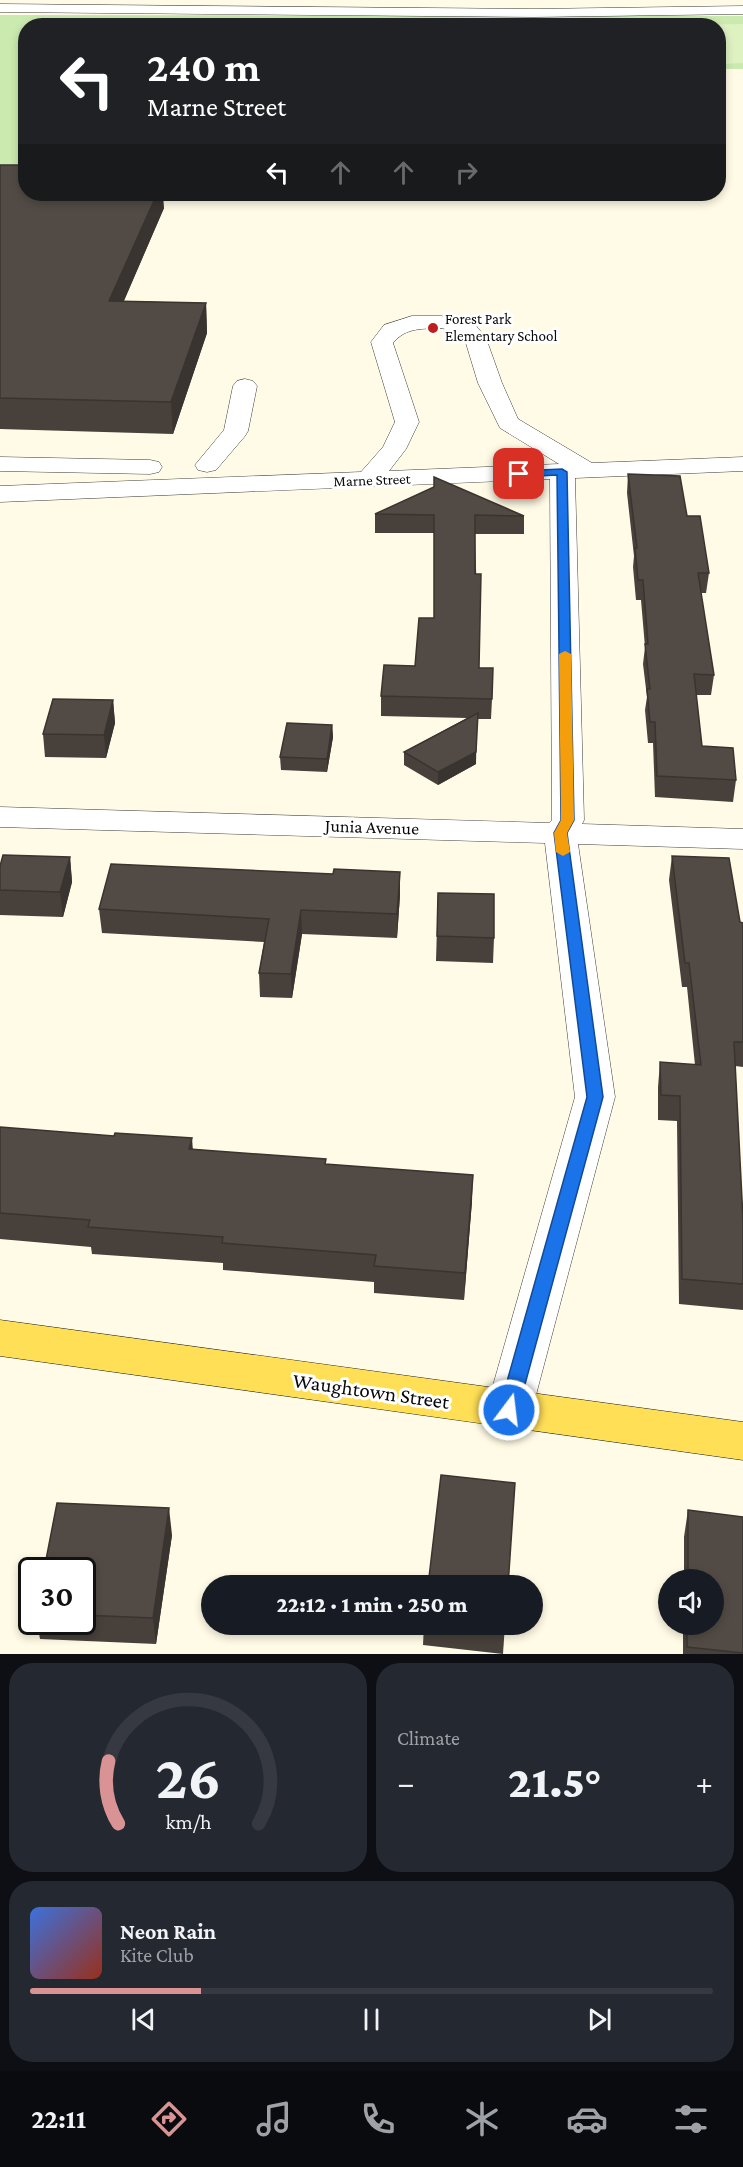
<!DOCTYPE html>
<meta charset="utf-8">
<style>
:root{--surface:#171b24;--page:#242831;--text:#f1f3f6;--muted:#9ea1a6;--line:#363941;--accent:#da9394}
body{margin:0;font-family:"Crimson Pro",serif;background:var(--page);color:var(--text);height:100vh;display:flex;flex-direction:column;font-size:22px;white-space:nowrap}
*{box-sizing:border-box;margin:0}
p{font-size:20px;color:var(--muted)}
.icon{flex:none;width:33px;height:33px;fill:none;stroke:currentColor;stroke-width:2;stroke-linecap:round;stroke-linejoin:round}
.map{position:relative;height:1654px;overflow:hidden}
.drawer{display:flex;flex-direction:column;gap:9px;padding:9px;background:#0d0f14;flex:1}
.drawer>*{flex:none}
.hud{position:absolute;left:18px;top:18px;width:708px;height:183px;border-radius:24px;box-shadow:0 3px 9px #0003;background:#202124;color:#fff;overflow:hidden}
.controls{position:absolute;left:658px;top:1569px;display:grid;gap:12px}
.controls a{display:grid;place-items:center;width:66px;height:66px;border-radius:50%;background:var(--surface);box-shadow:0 3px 9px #0003;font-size:30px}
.speed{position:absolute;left:18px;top:1557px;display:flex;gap:12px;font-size:30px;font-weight:700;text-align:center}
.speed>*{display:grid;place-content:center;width:78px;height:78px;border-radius:50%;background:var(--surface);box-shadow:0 3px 9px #0003;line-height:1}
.speed .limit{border:3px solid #111;border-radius:9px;background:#fff;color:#111}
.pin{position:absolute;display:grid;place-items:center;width:51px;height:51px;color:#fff;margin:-26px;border-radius:12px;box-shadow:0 3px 9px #0006}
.me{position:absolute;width:66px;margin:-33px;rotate:15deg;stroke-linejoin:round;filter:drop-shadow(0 0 4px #0008)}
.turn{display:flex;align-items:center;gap:21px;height:126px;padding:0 30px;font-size:27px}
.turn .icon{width:78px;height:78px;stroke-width:2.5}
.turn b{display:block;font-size:42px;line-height:51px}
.lanes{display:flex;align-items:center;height:57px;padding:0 30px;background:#0003;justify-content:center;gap:30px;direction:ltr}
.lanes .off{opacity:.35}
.big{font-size:45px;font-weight:800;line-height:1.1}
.drawer .tile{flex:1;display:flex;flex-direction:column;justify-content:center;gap:9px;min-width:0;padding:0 21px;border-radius:24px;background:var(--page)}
.drawer .dial{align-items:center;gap:0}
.dial svg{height:156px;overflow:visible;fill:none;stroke:var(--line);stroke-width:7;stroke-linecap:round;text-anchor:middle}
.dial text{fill:var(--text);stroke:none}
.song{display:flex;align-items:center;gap:18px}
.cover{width:72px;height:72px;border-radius:9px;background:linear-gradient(135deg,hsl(220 70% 55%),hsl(10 70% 35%))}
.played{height:6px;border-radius:3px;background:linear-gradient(90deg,var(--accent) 25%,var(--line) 25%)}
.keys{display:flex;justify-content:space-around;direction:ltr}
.heat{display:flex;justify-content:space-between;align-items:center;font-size:33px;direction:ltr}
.drawer .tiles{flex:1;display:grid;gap:9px;grid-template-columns:1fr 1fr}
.tile:last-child{grid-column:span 2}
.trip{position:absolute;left:201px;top:1575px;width:342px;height:60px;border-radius:30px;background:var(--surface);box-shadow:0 3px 9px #0003;font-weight:800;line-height:60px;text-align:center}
.dock{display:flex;height:96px;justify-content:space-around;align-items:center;background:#090b0e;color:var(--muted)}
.dock .icon{width:42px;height:42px}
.dock .current{color:var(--accent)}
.dock b{font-size:27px;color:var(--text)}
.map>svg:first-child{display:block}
.green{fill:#caeaaf}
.pitch{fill:#def1c1}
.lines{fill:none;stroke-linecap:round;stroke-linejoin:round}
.minor-casing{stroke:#3c3c3c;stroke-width:1}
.major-casing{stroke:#1a1a1a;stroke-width:1}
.minor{fill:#fff;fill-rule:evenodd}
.major{fill:#ffdf56;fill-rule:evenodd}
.wall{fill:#47403b}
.shaded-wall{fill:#393430}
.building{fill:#524b45;stroke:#393430;stroke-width:1.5}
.route{fill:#1a73e8;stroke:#114b97;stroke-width:1.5}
.slow{fill:#f59e0b}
.poi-dot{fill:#be1e1d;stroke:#fff;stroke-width:2}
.labels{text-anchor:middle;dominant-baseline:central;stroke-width:6;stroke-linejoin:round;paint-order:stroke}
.far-poi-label{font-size:15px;fill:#090909;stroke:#fff;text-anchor:start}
.far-street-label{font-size:15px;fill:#090909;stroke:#fff}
.street-label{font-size:18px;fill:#090909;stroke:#fff}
.near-street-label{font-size:21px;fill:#090909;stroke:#fff}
</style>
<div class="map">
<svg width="743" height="1654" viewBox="0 0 743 1654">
<rect width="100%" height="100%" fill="#fffbe6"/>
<g class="green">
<polygon points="0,15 743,16 743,69 719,69 718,26 26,26 25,191 0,191"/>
<polygon points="195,194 562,194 563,199"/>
</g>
<polygon class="pitch" points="743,24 743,63 719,64 718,26 655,25"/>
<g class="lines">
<g class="minor-casing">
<g id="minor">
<polygon points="0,4 534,9 743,6 743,14 534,17 0,12"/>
<path d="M412,316H441L473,322L486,338L502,383L518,419L592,463L743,457V471L575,478L584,820L582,824L743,829V849L578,844L615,1097L532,1410L525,1423L509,1429L493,1423L486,1410L575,1097L545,843L0,827V807L549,823L552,820L550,479L0,502V486L361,472L383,447L395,422L371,342L384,325ZM441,328L458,332L465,340L478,383L500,428L559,464L389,471L406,449L419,422L393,343C406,327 423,329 441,328Z"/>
<polygon points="245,379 253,381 257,386 248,431 245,436 216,470 207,472 198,470 195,465 224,430 233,386 237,381"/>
<polygon points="0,457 150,460 159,462 162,467 159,472 150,474 0,471"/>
</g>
</g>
<g class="major-casing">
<polygon id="major" points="0,1320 743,1422 743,1460 0,1356"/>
</g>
<use href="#minor" class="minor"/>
<use href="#major" class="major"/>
</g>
<g class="wall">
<polygon points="0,165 164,208 124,301 206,303 207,333 173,434 0,429"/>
<polygon points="628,474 687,516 709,573 706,593 701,593 714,675 711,695 696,695 702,746 736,780 733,802 655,797 653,743 648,743 645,710 647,697 643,664 645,647 641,600 636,600 633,567 634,556 627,493"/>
<polygon points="375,514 524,516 524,534 475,534 479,668 492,699 491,719 477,719 476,764 438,785 404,765 404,752 467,718 381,716 381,696 415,666 434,618 434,533 375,533"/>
<polygon points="113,700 115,723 106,758 45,757 43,734"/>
<polygon points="332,725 333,737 327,772 281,770 280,757"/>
<polygon points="672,856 740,922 743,923 743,1067 735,1066 743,1219 743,1310 679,1304 677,1121 658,1120 658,1087 660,1062 695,1065 687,987 682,987 669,880"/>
<polygon points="70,857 72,882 63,917 0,915 0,890"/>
<polygon points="438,893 494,938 493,963 436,961"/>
<polygon points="400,895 397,938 302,934 292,998 260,997 259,973 264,942 102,933 99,909"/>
<polygon points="0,1127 326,1164 472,1201 464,1300 374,1293 374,1282 223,1270 223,1263 92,1254 91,1247 0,1239"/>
<polygon points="688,1510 743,1517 743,1654 683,1654 683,1624 714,1624 714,1580 684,1580 684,1537"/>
<polygon points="172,1535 156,1644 40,1639 37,1622 82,1622 82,1570"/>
<polygon points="424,1624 505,1624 503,1654 423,1645"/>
</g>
<g class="shaded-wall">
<polygon points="157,194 163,194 164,208 111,330 109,301"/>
<polygon points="206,303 207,333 173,434 171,402"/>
<polygon points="113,700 115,723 106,758 104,735"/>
<polygon points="332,725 333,737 327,772 327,759"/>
<polygon points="476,752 476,764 438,785 438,772"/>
<polygon points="70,857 72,882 63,917 60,892"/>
<polygon points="400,872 400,895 397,938 397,914"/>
<polygon points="301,910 302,934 292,998 291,974"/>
<polygon points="192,1138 194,1165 189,1149"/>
<polygon points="473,1175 472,1201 464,1300 465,1273"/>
<polygon points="169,1508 172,1535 156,1644 153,1618"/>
</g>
<g class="building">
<polygon points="0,165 26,165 26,194 157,194 109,301 206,303 171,402 0,398"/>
<polygon points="628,474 680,476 687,516 700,516 709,573 698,573 714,675 694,674 702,746 733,748 736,780 657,776 655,722 650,722 647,689 650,689 645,644 648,644 643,580 638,580 635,548 637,548"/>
<polygon points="434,477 524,516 475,515 475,574 481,574 479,668 493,668 492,699 381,696 384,665 415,666 419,618 434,618 434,515 375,514 434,487"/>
<polygon points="53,699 113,700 104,735 43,734"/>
<polygon points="478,713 476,752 438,772 404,752"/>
<polygon points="287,723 332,725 327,759 280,757"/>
<polygon points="3,855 70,857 60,892 0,890 0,866"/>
<polygon points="672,856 729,858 740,922 743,923 743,1042 734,1042 743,1219 743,1284 682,1279 680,1096 661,1095 660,1062 701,1065 689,963 685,963"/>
<polygon points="111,864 333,874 334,869 400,872 397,914 301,910 291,974 259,973 269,919 99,909"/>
<polygon points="438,893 494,894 494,938 437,936"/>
<polygon points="0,1127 114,1136 115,1133 192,1138 189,1149 326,1159 325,1164 473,1175 465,1273 374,1266 376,1255 222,1243 223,1237 88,1227 90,1220 0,1213"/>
<polygon points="441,1475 515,1483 508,1586 428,1586"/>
<polygon points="57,1503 169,1508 153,1618 82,1615 82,1570 44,1570"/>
<polygon points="688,1510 743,1517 743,1653 687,1647 687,1624 714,1624 714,1580 688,1580"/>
<polygon points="482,1624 505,1624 504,1627"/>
</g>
<polygon class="route" points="562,469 567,472 574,820 567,833 603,1097 518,1410 516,1416 509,1418 502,1416 499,1410 587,1097 554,833 561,820 557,475 519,477 514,474 519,471"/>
<polygon class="slow" points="565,651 571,654 574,820 567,833 570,852 563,856 556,852 554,833 561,820 559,654"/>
<circle class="poi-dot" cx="433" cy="328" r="6"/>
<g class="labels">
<g class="far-poi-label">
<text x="445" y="319">Forest Park<tspan x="445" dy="17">Elementary School</tspan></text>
</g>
<g class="far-street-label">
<text transform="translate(372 480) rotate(-2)">Marne Street</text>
</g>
<g class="street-label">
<text transform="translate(372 827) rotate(2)">Junia Avenue</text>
</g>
<g class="near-street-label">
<text transform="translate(371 1391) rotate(8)">Waughtown Street</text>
</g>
</g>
</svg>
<div class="controls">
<a><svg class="icon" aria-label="sound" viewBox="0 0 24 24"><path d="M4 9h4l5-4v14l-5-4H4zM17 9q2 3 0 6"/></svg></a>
</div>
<div class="speed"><div class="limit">30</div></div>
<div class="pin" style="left:519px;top:474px;background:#d93025"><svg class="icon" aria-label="arrive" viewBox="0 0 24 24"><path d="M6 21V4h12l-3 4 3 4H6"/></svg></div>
<svg class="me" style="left:509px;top:1410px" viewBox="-20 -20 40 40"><circle r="17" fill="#1a73e8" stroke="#fff" stroke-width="3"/><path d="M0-11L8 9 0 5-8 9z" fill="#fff"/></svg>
<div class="trip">22:12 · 1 min · 250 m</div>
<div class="hud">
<div class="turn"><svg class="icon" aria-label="left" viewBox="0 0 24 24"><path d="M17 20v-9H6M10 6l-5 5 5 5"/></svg><div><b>240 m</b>Marne Street</div></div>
<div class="lanes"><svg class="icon" aria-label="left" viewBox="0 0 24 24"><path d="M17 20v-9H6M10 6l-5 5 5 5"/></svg><svg class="icon off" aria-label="ahead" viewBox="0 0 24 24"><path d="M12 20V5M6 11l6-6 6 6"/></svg><svg class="icon off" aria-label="ahead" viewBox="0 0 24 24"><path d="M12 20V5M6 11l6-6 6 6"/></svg><svg class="icon off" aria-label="right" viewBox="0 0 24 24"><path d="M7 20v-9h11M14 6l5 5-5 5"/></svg></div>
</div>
</div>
<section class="drawer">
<div class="tiles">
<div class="tile dial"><svg viewBox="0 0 100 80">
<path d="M14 69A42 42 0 1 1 86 69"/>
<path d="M14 69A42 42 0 0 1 9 37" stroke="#da9394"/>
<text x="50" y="56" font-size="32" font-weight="700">26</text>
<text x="50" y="72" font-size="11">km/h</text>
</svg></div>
<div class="tile"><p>Climate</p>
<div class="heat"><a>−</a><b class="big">21.5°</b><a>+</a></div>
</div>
<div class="tile">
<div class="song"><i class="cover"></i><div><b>Neon Rain</b><p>Kite Club</p></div></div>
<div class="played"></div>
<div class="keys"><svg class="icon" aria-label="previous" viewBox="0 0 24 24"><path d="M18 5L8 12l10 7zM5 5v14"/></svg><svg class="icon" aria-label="pause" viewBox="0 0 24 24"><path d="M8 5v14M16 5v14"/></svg><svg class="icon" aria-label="next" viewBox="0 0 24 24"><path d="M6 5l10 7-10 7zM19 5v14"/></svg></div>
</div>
</div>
</section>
<nav class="dock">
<b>22:11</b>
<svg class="icon current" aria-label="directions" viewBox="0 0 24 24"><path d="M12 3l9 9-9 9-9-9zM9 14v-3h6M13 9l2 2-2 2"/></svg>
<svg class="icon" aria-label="music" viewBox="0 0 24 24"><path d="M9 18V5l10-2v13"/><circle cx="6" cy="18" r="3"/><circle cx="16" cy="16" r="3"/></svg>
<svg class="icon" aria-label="phone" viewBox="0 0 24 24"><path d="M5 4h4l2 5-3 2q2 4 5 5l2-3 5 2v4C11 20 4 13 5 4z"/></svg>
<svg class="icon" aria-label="climate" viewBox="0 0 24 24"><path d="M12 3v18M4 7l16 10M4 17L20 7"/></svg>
<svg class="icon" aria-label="car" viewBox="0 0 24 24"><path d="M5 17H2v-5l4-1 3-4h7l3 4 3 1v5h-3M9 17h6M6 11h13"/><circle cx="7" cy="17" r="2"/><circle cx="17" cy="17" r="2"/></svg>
<svg class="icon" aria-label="filters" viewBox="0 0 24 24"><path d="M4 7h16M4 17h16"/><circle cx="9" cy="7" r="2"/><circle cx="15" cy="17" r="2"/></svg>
</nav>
